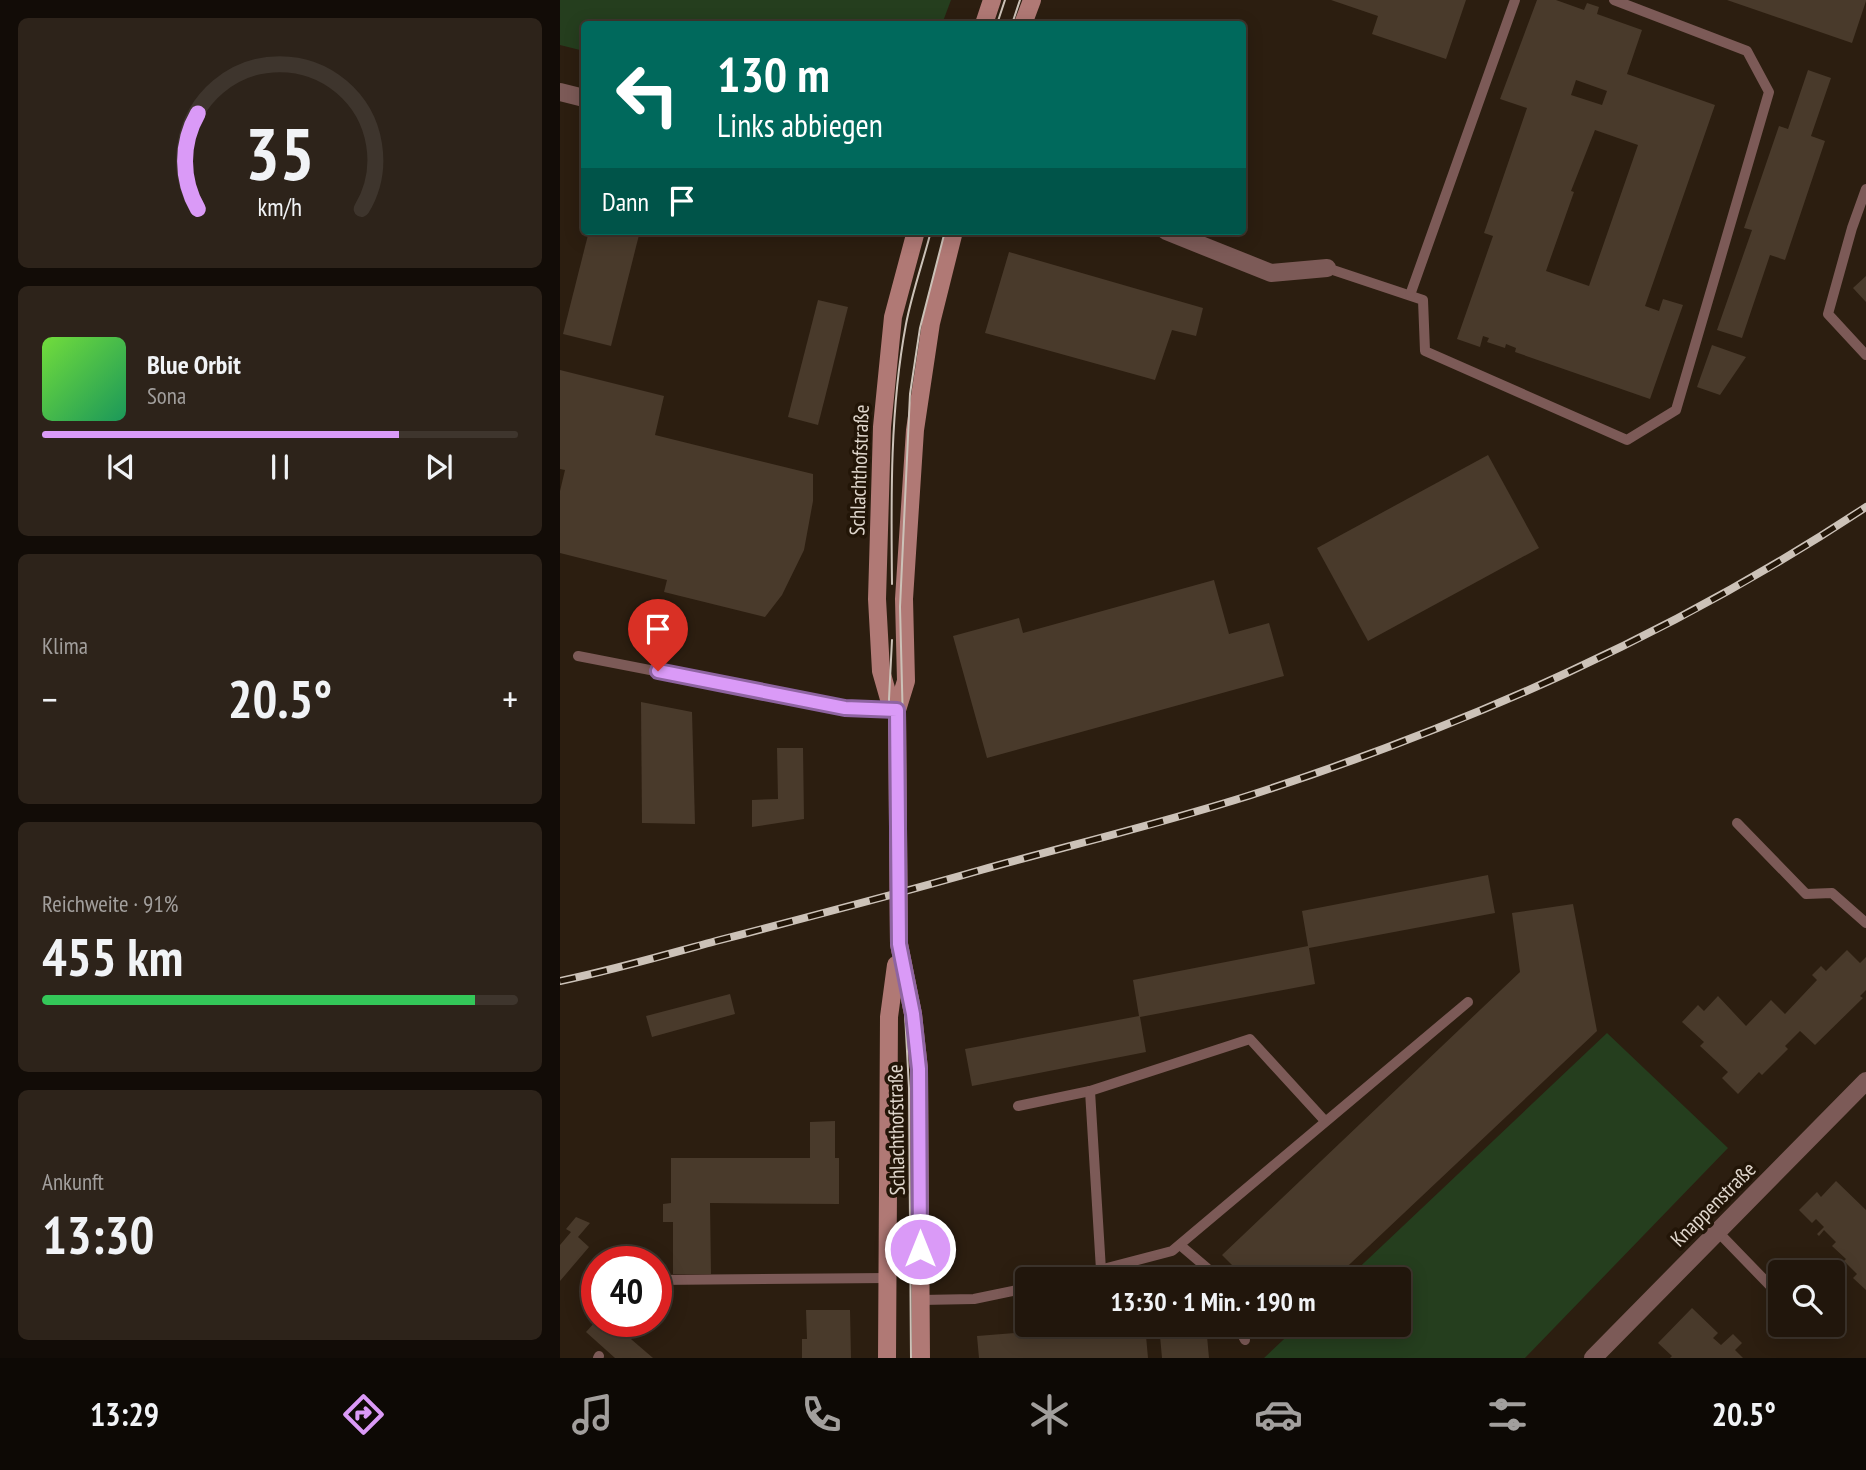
<!DOCTYPE html>
<html lang="de">
<meta charset="utf-8">
<style>
:root{--surface:#21160c;--page:#2d231a;--text:#f1f3f6;--muted:#a29f9d;--line:#3e352d;--accent:#da9af7}
body{margin:0;font-family:"PT Sans Narrow",sans-serif;background:var(--page);color:var(--text);height:100vh;display:flex;flex-direction:column;font-size:26px;white-space:nowrap}
*{box-sizing:border-box;margin:0}
p{font-size:23px;color:var(--muted)}
.icon{flex:none;width:38px;height:38px;fill:none;stroke:currentColor;stroke-width:2;stroke-linecap:round;stroke-linejoin:round}
.map{position:relative;flex:1;overflow:hidden}
.drawer{display:flex;flex-direction:column;gap:18px;padding:18px;background:#120c07;width:560px}
.drawer>*{flex:none}
.hud{position:absolute;left:21px;top:21px;width:665px;height:214px;border-radius:7px;box-shadow:0 4px 18px #0003,0 0 0 2px var(--line);background:#00695c;color:#fff;overflow:hidden}
.tools{position:absolute;left:1208px;top:1260px;display:grid;gap:14px}
.tools a{display:grid;place-items:center;width:77px;height:77px;border-radius:7px;background:var(--surface);box-shadow:0 4px 18px #0003,0 0 0 2px var(--line);font-size:35px}
.speed{position:absolute;left:21px;top:1246px;display:flex;gap:14px;font-size:35px;font-weight:700;text-align:center}
.speed>*{display:grid;place-content:center;width:91px;height:91px;border-radius:50%;background:var(--surface);box-shadow:0 4px 18px #0003,0 0 0 2px var(--line);line-height:1}
.speed .limit{border:10px solid #d22;background:#fff;color:#111}
.pin{position:absolute;display:grid;place-items:center;width:60px;height:60px;color:#fff;margin:-72px -30px;border-radius:50% 50% 50% 0;rotate:-45deg;box-shadow:0 0 7px #0007}
.pin .icon{rotate:45deg}
.me{position:absolute;width:77px;margin:-38px;rotate:0deg;stroke-linejoin:round;filter:drop-shadow(0 0 5px #0008)}
.turn{display:flex;align-items:center;gap:24px;height:147px;padding:0 21px;font-size:32px}
.turn .icon{width:91px;height:91px;stroke-width:2.5}
.turn b{display:block;font-size:49px;line-height:60px}
.then{display:flex;align-items:center;height:66px;padding:0 21px;background:#0003;gap:14px;font-size:26px}
.big{font-size:52px;font-weight:600;line-height:1.1}
.drawer .tile{flex:1;display:flex;flex-direction:column;justify-content:center;gap:10px;min-width:0;padding:0 24px;border-radius:10px;background:var(--page)}
.drawer .dial{align-items:center;gap:0}
.dial svg{height:182px;overflow:visible;fill:none;stroke:var(--line);stroke-width:7;stroke-linecap:round;text-anchor:middle}
.dial text{fill:var(--text);stroke:none}
.song{display:flex;align-items:center;gap:21px}
.cover{width:84px;height:84px;border-radius:10px;background:linear-gradient(135deg,hsl(100 70% 55%),hsl(150 70% 35%))}
.played{height:7px;border-radius:4px;background:linear-gradient(90deg,var(--accent) 75%,var(--line) 75%)}
.keys{display:flex;justify-content:space-around;direction:ltr}
.heat{display:flex;justify-content:space-between;align-items:center;font-size:38px;direction:ltr}
.charge{height:10px;border-radius:5px;background:linear-gradient(90deg,#34c759 91%,var(--line) 0)}
.trip{position:absolute;left:455px;top:1267px;width:396px;height:70px;border-radius:7px;background:var(--surface);box-shadow:0 4px 18px #0003,0 0 0 2px var(--line);font-weight:600;line-height:70px;text-align:center}
.tabs{display:flex;height:112px;justify-content:space-around;align-items:center;background:#0d0905;color:var(--muted)}
.tabs .icon{width:49px;height:49px}
.tabs .on{color:var(--accent)}
.tabs b{font-size:32px;color:var(--text)}
main{display:flex;flex:1;min-height:0}
.map>svg:first-child{display:block}
.green{fill:#253e1e}
.building{fill:#493a2b;fill-rule:evenodd}
.lines{fill:none;stroke-linecap:round;stroke-linejoin:round}
.lane{stroke:#7c5a57;stroke-width:10}
.street{stroke:#7c5a57;stroke-width:18}
.secondary{stroke:#b07975;stroke-width:18}
.tram{stroke:#ccc2b8;stroke-width:2}
.rail-casing{stroke:#ccc2b8;stroke-width:8}
.rail{stroke:#221507;stroke-width:5;stroke-dasharray:16;stroke-linecap:butt}
.route-casing{stroke:#8e64a1;stroke-width:18}
.route{stroke:#da9af7;stroke-width:12}
.labels{text-anchor:middle;dominant-baseline:central;stroke-width:7;stroke-linejoin:round;paint-order:stroke}
.street-label{font-size:21px;fill:#e0d7cd;stroke:#221507}
</style>
<main>
<section class="drawer">
<div class="tile dial"><svg viewBox="0 0 100 80">
<path d="M14 69A42 42 0 1 1 86 69"/>
<path d="M14 69A42 42 0 0 1 14 27" stroke="#da9af7"/>
<text x="50" y="56" font-size="32" font-weight="700">35</text>
<text x="50" y="72" font-size="11">km/h</text>
</svg></div>
<div class="tile">
<div class="song"><i class="cover"></i><div><b>Blue Orbit</b><p>Sona</p></div></div>
<div class="played"></div>
<div class="keys"><svg class="icon" aria-label="previous" viewBox="0 0 24 24"><path d="M18 5L8 12l10 7zM5 5v14"/></svg><svg class="icon" aria-label="pause" viewBox="0 0 24 24"><path d="M8 5v14M16 5v14"/></svg><svg class="icon" aria-label="next" viewBox="0 0 24 24"><path d="M6 5l10 7-10 7zM19 5v14"/></svg></div>
</div>
<div class="tile"><p>Klima</p>
<div class="heat"><a>−</a><b class="big">20.5°</b><a>+</a></div>
</div>
<div class="tile"><p>Reichweite · 91%</p><b class="big">455 km</b><div class="charge"></div></div>
<div class="tile"><p>Ankunft</p><b class="big">13:30</b></div>
</section>
<div class="map">
<svg width="1306" height="1358" viewBox="0 0 1306 1358">
<rect width="100%" height="100%" fill="#2c1e10"/>
<g class="green">
<polygon points="0,0 391,0 382,24 24,24 24,51 0,45"/>
<polygon points="1047,1033 1168,1148 965,1358 704,1358 739,1325 838,1325 838,1279 787,1279"/>
</g>
<g class="building">
<polygon points="771,0 906,0 886,59 812,34 818,16"/>
<path d="M977,0H996L1024,10L1027,3L1039,7L1037,14L1082,30L1067,74L1155,105L1085,306L1099,311L1103,299L1123,305L1090,399L955,352L956,348L946,344L945,348L927,342L929,338L923,336L920,347L897,339L933,236L924,233L967,108L940,99ZM1016,80L1047,91L1042,105L1011,95ZM1035,130L1078,145L1029,286L986,271L1014,192L1011,191Z"/>
<polygon points="1167,0 1306,0 1306,1 1292,43"/>
<polygon points="1248,70 1271,78 1251,136 1265,141 1225,260 1210,255 1182,338 1157,330 1192,230 1184,228 1219,126 1228,129"/>
<polygon points="29,231 80,231 51,346 3,334"/>
<polygon points="449,252 643,308 636,336 612,330 595,380 425,333"/>
<polygon points="1306,276 1306,302 1293,288"/>
<polygon points="258,300 288,307 258,425 228,417"/>
<polygon points="1152,345 1186,357 1160,395 1137,387"/>
<polygon points="0,370 104,396 95,435 253,474 253,501 244,550 222,595 205,617 104,592 107,580 0,553 0,491 5,470 0,469"/>
<polygon points="928,455 979,548 808,641 757,548"/>
<polygon points="654,580 669,634 709,623 724,676 427,758 393,636 459,618 463,633"/>
<polygon points="81,702 132,712 135,824 82,823"/>
<polygon points="217,748 243,748 244,819 192,827 192,800 218,799"/>
<polygon points="928,875 935,913 749,948 755,984 580,1017 586,1052 412,1086 405,1049 579,1016 573,980 748,946 742,911"/>
<polygon points="1013,904 1037,1031 774,1279 686,1279 662,1255 960,972 952,913"/>
<polygon points="1287,950 1300,963 1306,957 1306,990 1300,996 1303,998 1255,1045 1240,1031 1225,1046 1228,1049 1202,1075 1199,1072 1178,1094 1162,1078 1168,1072 1140,1046 1144,1042 1122,1022 1138,1005 1144,1011 1158,996 1186,1026 1211,1000 1225,1014 1257,980 1252,975 1261,966 1266,971"/>
<polygon points="170,994 175,1014 92,1037 86,1016"/>
<polygon points="275,1121 275,1158 279,1158 279,1204 150,1203 151,1274 113,1274 113,1222 103,1222 103,1204 111,1203 111,1158 250,1158 250,1122"/>
<polygon points="1276,1181 1306,1210 1306,1290 1293,1278 1297,1274 1284,1261 1286,1259 1272,1246 1276,1242 1264,1230 1259,1236 1257,1234 1264,1227 1256,1219 1252,1223 1239,1210 1257,1192 1261,1197"/>
<polygon points="16,1217 30,1223 18,1237 29,1247 0,1281 0,1245 11,1232 6,1229"/>
<polygon points="1132,1308 1158,1333 1153,1338 1161,1345 1173,1334 1182,1343 1175,1350 1183,1358 1110,1358 1112,1356 1098,1343"/>
<polygon points="246,1310 290,1310 291,1358 242,1358 242,1339 247,1339"/>
<polygon points="36,1321 50,1321 93,1358 55,1358 26,1332"/>
<polygon points="558,1325 585,1325 588,1358 419,1358 417,1336"/>
<polygon points="599,1325 646,1325 649,1358 602,1358"/>
</g>
<g class="lines">
<g class="lane">
<polyline points="1306,189 1292,228 1268,314 1306,355"/>
<polyline points="767,268 863,300 865,351 1067,440 1116,410 1209,92 1187,51 1054,0"/>
<polyline points="850,295 955,0"/>
<polyline points="18,656 285,708 337,710"/>
<polyline points="1177,823 1246,894 1272,893 1306,923"/>
<polyline points="458,1106 530,1091"/>
<polyline points="1158,1232 1220,1296"/>
<polyline points="620,1245 647,1268 653,1279"/>
<polyline points="541,1270 530,1091 690,1039 765,1121"/>
<polyline points="505,1279 612,1251 908,1002"/>
<polyline points="96,1280 328,1278"/>
<polyline points="361,1300 414,1299 467,1288"/>
<polyline points="677,1325 685,1340"/>
<polyline points="38,1358 39,1356"/>
</g>
<g class="street">
<polyline points="0,92 24,98"/>
<polyline points="606,231 711,273 767,268"/>
<polyline points="1033,1358 1306,1081"/>
</g>
<g class="secondary">
<polyline points="424,24 432,0"/>
<polyline points="463,24 472,0"/>
<polyline points="337,710 329,699 321,671 317,599 322,427 333,317 356,231"/>
<polyline points="327,1358 329,1017 336,965"/>
<polyline points="361,1358 359,1069 353,1014 339,944 337,710 346,681 344,599 355,430 371,323 394,231"/>
</g>
<g class="tram">
<polyline points="437,24 445,0"/>
<polyline points="452,24 460,0"/>
<path d="M332,584C331,497 330,409 346,324C352,293 363,262 371,231"/>
<polyline points="332,640 329,699 335,948"/>
<polyline points="351,1358 349,1088 345,1014 345,804 340,607 350,394 360,328 385,231"/>
</g>
<g class="rail-casing">
<path id="rail" d="M0,981C53,970 105,955 156,941C245,918 333,895 421,870C511,845 603,823 691,795C910,724 1114,634 1306,507"/>
</g>
<use href="#rail" class="rail"/>
</g>
<g class="lines">
<g class="route-casing">
<polyline id="route" points="98,671 285,708 337,710 339,944 353,1014 359,1069 360,1249"/>
</g>
<use href="#route" class="route"/>
</g>
<g class="labels">
<g class="street-label">
<text transform="translate(299 470) rotate(-88)">Schlachthofstraße</text>
<text transform="translate(336 1130) rotate(-91)">Schlachthofstraße</text>
<text transform="translate(1153 1204) rotate(-45)">Knappenstraße</text>
</g>
</g>
</svg>
<div class="tools">
<a><svg class="icon" aria-label="search" viewBox="0 0 24 24"><circle cx="10" cy="10" r="6"/><path d="M15 15l6 6"/></svg></a>
</div>
<div class="speed"><div class="limit">40</div></div>
<div class="pin" style="left:98px;top:671px;background:#d93025"><svg class="icon" aria-label="arrive" viewBox="0 0 24 24"><path d="M6 21V4h12l-3 4 3 4H6"/></svg></div>
<svg class="me" style="left:360px;top:1249px" viewBox="-20 -20 40 40"><circle r="17" fill="#da9af7" stroke="#fff" stroke-width="3"/><path d="M0-11L8 9 0 5-8 9z" fill="#fff"/></svg>
<div class="trip">13:30 · 1 Min. · 190 m</div>
<div class="hud">
<div class="turn"><svg class="icon" aria-label="left" viewBox="0 0 24 24"><path d="M17 20v-9H6M10 6l-5 5 5 5"/></svg><div><b>130 m</b>Links abbiegen</div></div>
<div class="then">Dann<svg class="icon" aria-label="arrive" viewBox="0 0 24 24"><path d="M6 21V4h12l-3 4 3 4H6"/></svg></div>
</div>
</div>
</main>
<nav class="tabs">
<b>13:29</b>
<svg class="icon on" aria-label="directions" viewBox="0 0 24 24"><path d="M12 3l9 9-9 9-9-9zM9 14v-3h6M13 9l2 2-2 2"/></svg>
<svg class="icon" aria-label="music" viewBox="0 0 24 24"><path d="M9 18V5l10-2v13"/><circle cx="6" cy="18" r="3"/><circle cx="16" cy="16" r="3"/></svg>
<svg class="icon" aria-label="phone" viewBox="0 0 24 24"><path d="M5 4h4l2 5-3 2q2 4 5 5l2-3 5 2v4C11 20 4 13 5 4z"/></svg>
<svg class="icon" aria-label="climate" viewBox="0 0 24 24"><path d="M12 3v18M4 7l16 10M4 17L20 7"/></svg>
<svg class="icon" aria-label="car" viewBox="0 0 24 24"><path d="M5 17H2v-5l4-1 3-4h7l3 4 3 1v5h-3M9 17h6M6 11h13"/><circle cx="7" cy="17" r="2"/><circle cx="17" cy="17" r="2"/></svg>
<svg class="icon" aria-label="filters" viewBox="0 0 24 24"><path d="M4 7h16M4 17h16"/><circle cx="9" cy="7" r="2"/><circle cx="15" cy="17" r="2"/></svg>
<b>20.5°</b>
</nav>
